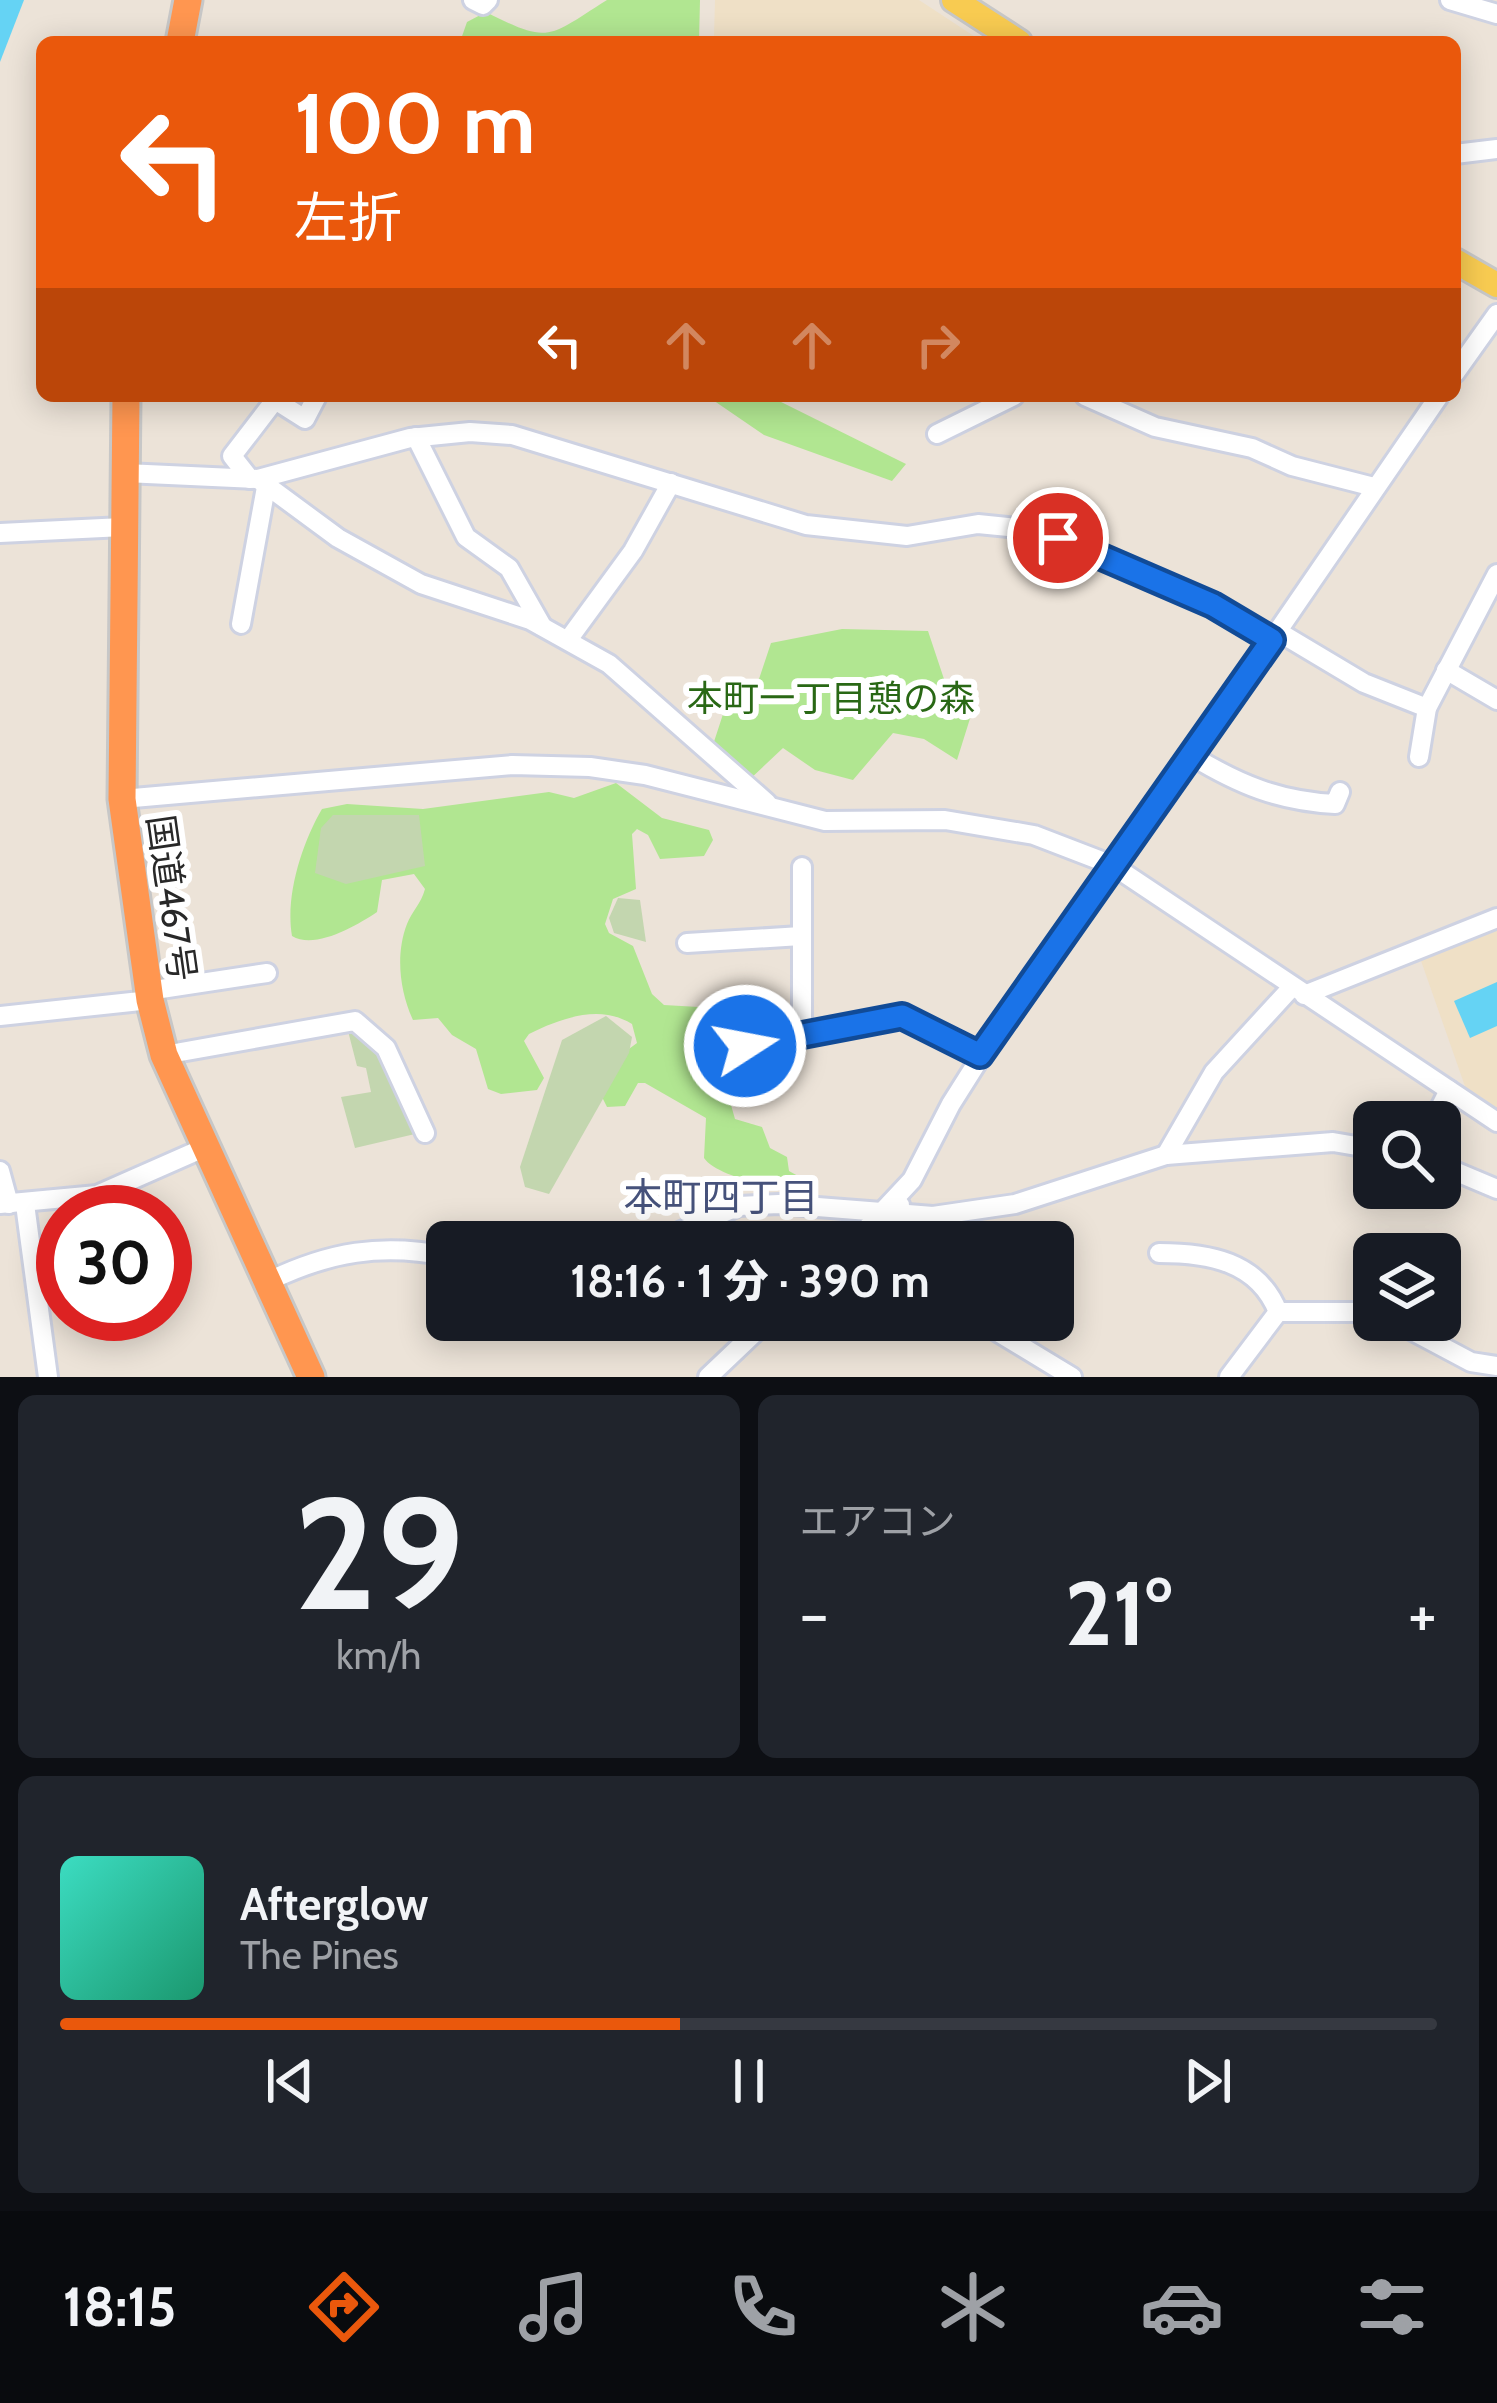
<!DOCTYPE html>
<html lang="ja">
<meta charset="utf-8">
<style>
:root{--surface:#171b24;--page:#20242c;--text:#f1f3f6;--muted:#9ea1a6;--line:#363941;--accent:#ea580c}
body{margin:0;font-family:Cabin,"Noto Sans JP",sans-serif;background:var(--page);color:var(--text);height:100vh;display:flex;flex-direction:column;font-size:45px;white-space:nowrap}
*{box-sizing:border-box;margin:0}
p{font-size:39px;color:var(--muted)}
.icon{flex:none;width:66px;height:66px;fill:none;stroke:currentColor;stroke-width:2;stroke-linecap:round;stroke-linejoin:round}
.map{position:relative;height:1377px;overflow:hidden}
.sheet{display:flex;flex-direction:column;gap:18px;padding:18px;background:#0d0f14;flex:1}
.sheet>*{flex:none}
.guide{position:absolute;left:36px;top:36px;width:1425px;height:366px;border-radius:18px;box-shadow:0 6px 30px #0003;background:#ea580c;color:#fff;overflow:hidden}
.controls{position:absolute;left:1353px;top:1101px;display:grid;gap:24px}
.controls a{display:grid;place-items:center;width:108px;height:108px;border-radius:18px;background:var(--surface);box-shadow:0 6px 30px #0003;font-size:60px}
.speed{position:absolute;left:36px;top:1185px;display:flex;gap:24px;font-size:60px;font-weight:700;text-align:center}
.speed>*{display:grid;place-content:center;width:156px;height:156px;border-radius:50%;background:var(--surface);box-shadow:0 6px 30px #0003;line-height:1}
.speed .limit{border:18px solid #d22;background:#fff;color:#111}
.pin{position:absolute;display:grid;place-items:center;width:102px;height:102px;color:#fff;margin:-51px;border:6px solid #fff;border-radius:50%;box-shadow:0 3px 12px #0007}
.me{position:absolute;width:132px;margin:-66px;rotate:79deg;stroke-linejoin:round;filter:drop-shadow(0 0 9px #0008)}
.turn{display:flex;align-items:center;gap:42px;height:252px;padding:0 60px;font-size:54px}
.turn .icon{width:156px;height:156px;stroke-width:2.5}
.turn b{display:block;font-size:84px;line-height:102px}
.lanes{display:flex;align-items:center;height:114px;padding:0 60px;background:#0003;justify-content:center;gap:60px;direction:ltr}
.lanes .off{opacity:.35}
.big{font-size:90px;font-weight:800;line-height:1.1}
.sheet .card{flex:1;display:flex;flex-direction:column;justify-content:center;gap:18px;min-width:0;padding:0 42px;border-radius:18px;background:var(--page)}
.sheet .dial{align-items:center;gap:0}
.dial b{font-size:156px;line-height:1}
.song{display:flex;align-items:center;gap:36px}
.cover{width:144px;height:144px;border-radius:18px;background:linear-gradient(135deg,hsl(170 70% 55%),hsl(160 70% 35%))}
.played{height:12px;border-radius:6px;background:linear-gradient(90deg,var(--accent) 45%,var(--line) 45%)}
.keys{display:flex;justify-content:space-around;direction:ltr}
.heat{display:flex;justify-content:space-between;align-items:center;font-size:66px;direction:ltr}
.sheet .tiles{flex:1;display:grid;gap:18px;grid-template-columns:1fr 1fr}
.card:last-child{grid-column:span 2}
.trip{position:absolute;left:426px;top:1221px;width:648px;height:120px;border-radius:18px;background:var(--surface);box-shadow:0 6px 30px #0003;font-weight:800;line-height:120px;text-align:center}
.tabs{display:flex;height:192px;justify-content:space-around;align-items:center;background:#090b0e;color:var(--muted)}
.tabs .icon{width:84px;height:84px}
.tabs .active{color:var(--accent)}
.tabs b{font-size:54px;color:var(--text)}
.map>svg:first-child{display:block}
.education{fill:#efe0c6}
.green{fill:#b1e691}
.cemetery{fill:#c3d6af}
.water{fill:#65d3f4}
.lines{fill:none;stroke-linecap:round;stroke-linejoin:round}
.minor-casing{stroke:#ced2e2;stroke-width:24}
.major-casing{stroke:#c7c7c7;stroke-width:30}
.highway-casing{stroke:#c7c7c7;stroke-width:33}
.minor{stroke:#fff;stroke-width:18}
.major{stroke:#f8cb51;stroke-width:24}
.highway{stroke:#ff9650;stroke-width:27}
.route-casing{stroke:#114b97;stroke-width:30}
.route{stroke:#1a73e8;stroke-width:21}
.labels{text-anchor:middle;dominant-baseline:central;stroke-width:12;stroke-linejoin:round;paint-order:stroke}
.park-label{font-size:36px;fill:#296815;stroke:#fff}
.street-label{font-size:36px;fill:#282828;stroke:#fff}
.neighbourhood-label{font-size:39px;fill:#46527b;stroke:#fff}
</style>
<div class="map">
<svg width="1497" height="1377" viewBox="0 0 1497 1377">
<rect width="100%" height="100%" fill="#ece3d8"/>
<g class="education">
<polygon points="715,0 919,0 983,42 682,42 681,37 714,36"/>
<polygon points="1497,924 1497,1112 1467,1092 1419,955"/>
</g>
<g class="green">
<path d="M607,0H700L699,42H460L467,22L486,12C550,45 548,37 607,0Z"/>
<polygon points="707,396 769,396 906,464 892,481 764,435"/>
<polygon points="842,629 928,631 948,691 973,709 957,760 924,739 893,733 853,780 815,770 783,748 749,780 710,754 725,708 755,691 771,643"/>
<path d="M616,783L662,818L709,830L713,840L704,856L660,859L648,835L637,829L632,834L636,889L613,899L605,924L609,933L633,946L652,994L664,1005L733,1009L734,1047L704,1063L705,1079L729,1098L735,1119L762,1127L770,1148L787,1157L789,1171L798,1176L794,1186C774,1190 715,1175 704,1158L706,1118L645,1083H638L625,1106L607,1107L598,1089L614,1060L637,1043L632,1024C600,1004 561,1018 529,1034L524,1041L544,1078L537,1090L501,1094L488,1089L476,1049L452,1035L438,1018L413,1020C400,992 395,955 407,924C412,911 421,904 425,889L414,874L382,880L377,912C356,926 315,950 292,936C285,896 302,843 322,809L347,804L423,809L549,792L574,798Z"/>
</g>
<g class="cemetery">
<polygon points="333,815 419,815 425,866 346,884 315,873 321,828"/>
<polygon points="618,898 640,900 646,942 614,933 609,918"/>
<polygon points="606,1016 632,1037 629,1053 549,1194 525,1187 520,1167 562,1040"/>
<polygon points="353,1024 364,1029 415,1134 355,1148 341,1097 371,1092 366,1068 357,1066 348,1031"/>
</g>
<g class="water">
<polygon points="0,0 24,0 0,62"/>
<polygon points="1497,982 1497,1026 1470,1038 1454,1001"/>
</g>
<g class="lines">
<g class="minor-casing">
<g id="minor">
<polyline points="473,0 483,5 488,0"/>
<polyline points="1450,0 1497,14"/>
<polyline points="1455,154 1497,149"/>
<polyline points="1455,373 1497,314"/>
<polyline points="1085,396 1155,427 1252,448 1292,466 1374,487"/>
<polyline points="937,434 1014,396"/>
<polyline points="416,437 466,537 509,568 542,626"/>
<polyline points="125,473 258,479 410,438 470,432 512,435 806,525 907,536 978,524 1028,529 1213,605 1272,640"/>
<polyline points="250,479 232,456 275,400 305,419 317,396"/>
<polyline points="258,479 338,538 421,584 530,620 609,664 767,803"/>
<polyline points="0,533 123,527"/>
<polyline points="241,624 266,487"/>
<polyline points="1277,631 1364,683 1427,708"/>
<polyline points="568,640 633,551 671,483"/>
<polyline points="1446,670 1497,700"/>
<path d="M1192,756C1240,785 1279,801 1335,804L1340,792"/>
<polyline points="1419,757 1427,708 1497,574"/>
<polyline points="122,799 512,765 590,767 645,775 825,821 945,820 1034,835 1112,865 1497,1122"/>
<polyline points="687,943 801,936"/>
<polyline points="148,991 267,973"/>
<polyline points="1304,995 1497,918"/>
<polyline points="0,1016 150,1000"/>
<polyline points="802,1035 802,867"/>
<polyline points="745,1046 902,1016 980,1055"/>
<polyline points="164,1055 355,1021 386,1048 425,1133"/>
<polyline points="1433,1122 1449,1090"/>
<polyline points="1166,1155 1214,1072 1292,987"/>
<polyline points="1440,1165 1497,1189"/>
<polyline points="0,1171 9,1204"/>
<polyline points="0,1204 97,1195 206,1147"/>
<polyline points="25,1204 48,1377"/>
<polyline points="656,1242 739,1206 779,1204 933,1216 1015,1204 1166,1155 1333,1142 1374,1149"/>
<polyline points="854,1242 912,1180 951,1104 1033,974 1192,756 1439,396"/>
<polyline points="899,1242 900,1205"/>
<path d="M1159,1253C1208,1253 1258,1261 1278,1312L1229,1377"/>
<path d="M269,1281C329,1252 381,1243 447,1256"/>
<polyline points="1278,1312 1374,1312"/>
<polyline points="978,1320 1072,1377"/>
<polyline points="1392,1320 1471,1362 1497,1366"/>
<polyline points="708,1377 768,1320"/>
</g>
</g>
<g class="major-casing">
<g id="major">
<polyline points="954,0 1019,42"/>
<polyline points="1455,261 1497,285"/>
</g>
</g>
<g class="highway-casing">
<g id="highway">
<polyline points="180,42 188,0"/>
<polyline points="126,396 122,799 150,1000 164,1055 311,1377"/>
</g>
</g>
<use href="#minor" class="minor"/>
<use href="#major" class="major"/>
<use href="#highway" class="highway"/>
</g>
<g class="lines">
<g class="route-casing">
<polyline id="route" points="745,1046 902,1016 980,1055 1272,640 1213,605 1058,538"/>
</g>
<use href="#route" class="route"/>
</g>
<g class="labels">
<g class="park-label">
<text x="831" y="698">本町一丁目憩の森</text>
</g>
<g class="street-label">
<text transform="translate(172 898) rotate(82)">国道467号</text>
</g>
<g class="neighbourhood-label">
<text x="721" y="1197">本町四丁目</text>
</g>
</g>
</svg>
<div class="controls">
<a><svg class="icon" aria-label="search" viewBox="0 0 24 24"><circle cx="10" cy="10" r="6"/><path d="M15 15l6 6"/></svg></a>
<a><svg class="icon" aria-label="layers" viewBox="0 0 24 24"><path d="M12 4l9 5-9 5-9-5zM3 14l9 5 9-5"/></svg></a>
</div>
<div class="speed"><div class="limit">30</div></div>
<div class="pin" style="left:1058px;top:538px;background:#d93025"><svg class="icon" aria-label="arrive" viewBox="0 0 24 24"><path d="M6 21V4h12l-3 4 3 4H6"/></svg></div>
<svg class="me" style="left:745px;top:1046px" viewBox="-20 -20 40 40"><circle r="17" fill="#1a73e8" stroke="#fff" stroke-width="3"/><path d="M0-11L8 9 0 5-8 9z" fill="#fff"/></svg>
<div class="trip">18:16 · 1 分 · 390 m</div>
<div class="guide">
<div class="turn"><svg class="icon" aria-label="left" viewBox="0 0 24 24"><path d="M17 20v-9H6M10 6l-5 5 5 5"/></svg><div><b>100 m</b>左折</div></div>
<div class="lanes"><svg class="icon" aria-label="left" viewBox="0 0 24 24"><path d="M17 20v-9H6M10 6l-5 5 5 5"/></svg><svg class="icon off" aria-label="ahead" viewBox="0 0 24 24"><path d="M12 20V5M6 11l6-6 6 6"/></svg><svg class="icon off" aria-label="ahead" viewBox="0 0 24 24"><path d="M12 20V5M6 11l6-6 6 6"/></svg><svg class="icon off" aria-label="right" viewBox="0 0 24 24"><path d="M7 20v-9h11M14 6l5 5-5 5"/></svg></div>
</div>
</div>
<section class="sheet">
<div class="tiles">
<div class="card dial"><b>29</b><p>km/h</p></div>
<div class="card"><p>エアコン</p>
<div class="heat"><a>−</a><b class="big">21°</b><a>+</a></div>
</div>
<div class="card">
<div class="song"><i class="cover"></i><div><b>Afterglow</b><p>The Pines</p></div></div>
<div class="played"></div>
<div class="keys"><svg class="icon" aria-label="previous" viewBox="0 0 24 24"><path d="M18 5L8 12l10 7zM5 5v14"/></svg><svg class="icon" aria-label="pause" viewBox="0 0 24 24"><path d="M8 5v14M16 5v14"/></svg><svg class="icon" aria-label="next" viewBox="0 0 24 24"><path d="M6 5l10 7-10 7zM19 5v14"/></svg></div>
</div>
</div>
</section>
<nav class="tabs">
<b>18:15</b>
<svg class="icon active" aria-label="directions" viewBox="0 0 24 24"><path d="M12 3l9 9-9 9-9-9zM9 14v-3h6M13 9l2 2-2 2"/></svg>
<svg class="icon" aria-label="music" viewBox="0 0 24 24"><path d="M9 18V5l10-2v13"/><circle cx="6" cy="18" r="3"/><circle cx="16" cy="16" r="3"/></svg>
<svg class="icon" aria-label="phone" viewBox="0 0 24 24"><path d="M5 4h4l2 5-3 2q2 4 5 5l2-3 5 2v4C11 20 4 13 5 4z"/></svg>
<svg class="icon" aria-label="climate" viewBox="0 0 24 24"><path d="M12 3v18M4 7l16 10M4 17L20 7"/></svg>
<svg class="icon" aria-label="car" viewBox="0 0 24 24"><path d="M5 17H2v-5l4-1 3-4h7l3 4 3 1v5h-3M9 17h6M6 11h13"/><circle cx="7" cy="17" r="2"/><circle cx="17" cy="17" r="2"/></svg>
<svg class="icon" aria-label="filters" viewBox="0 0 24 24"><path d="M4 7h16M4 17h16"/><circle cx="9" cy="7" r="2"/><circle cx="15" cy="17" r="2"/></svg>
</nav>
